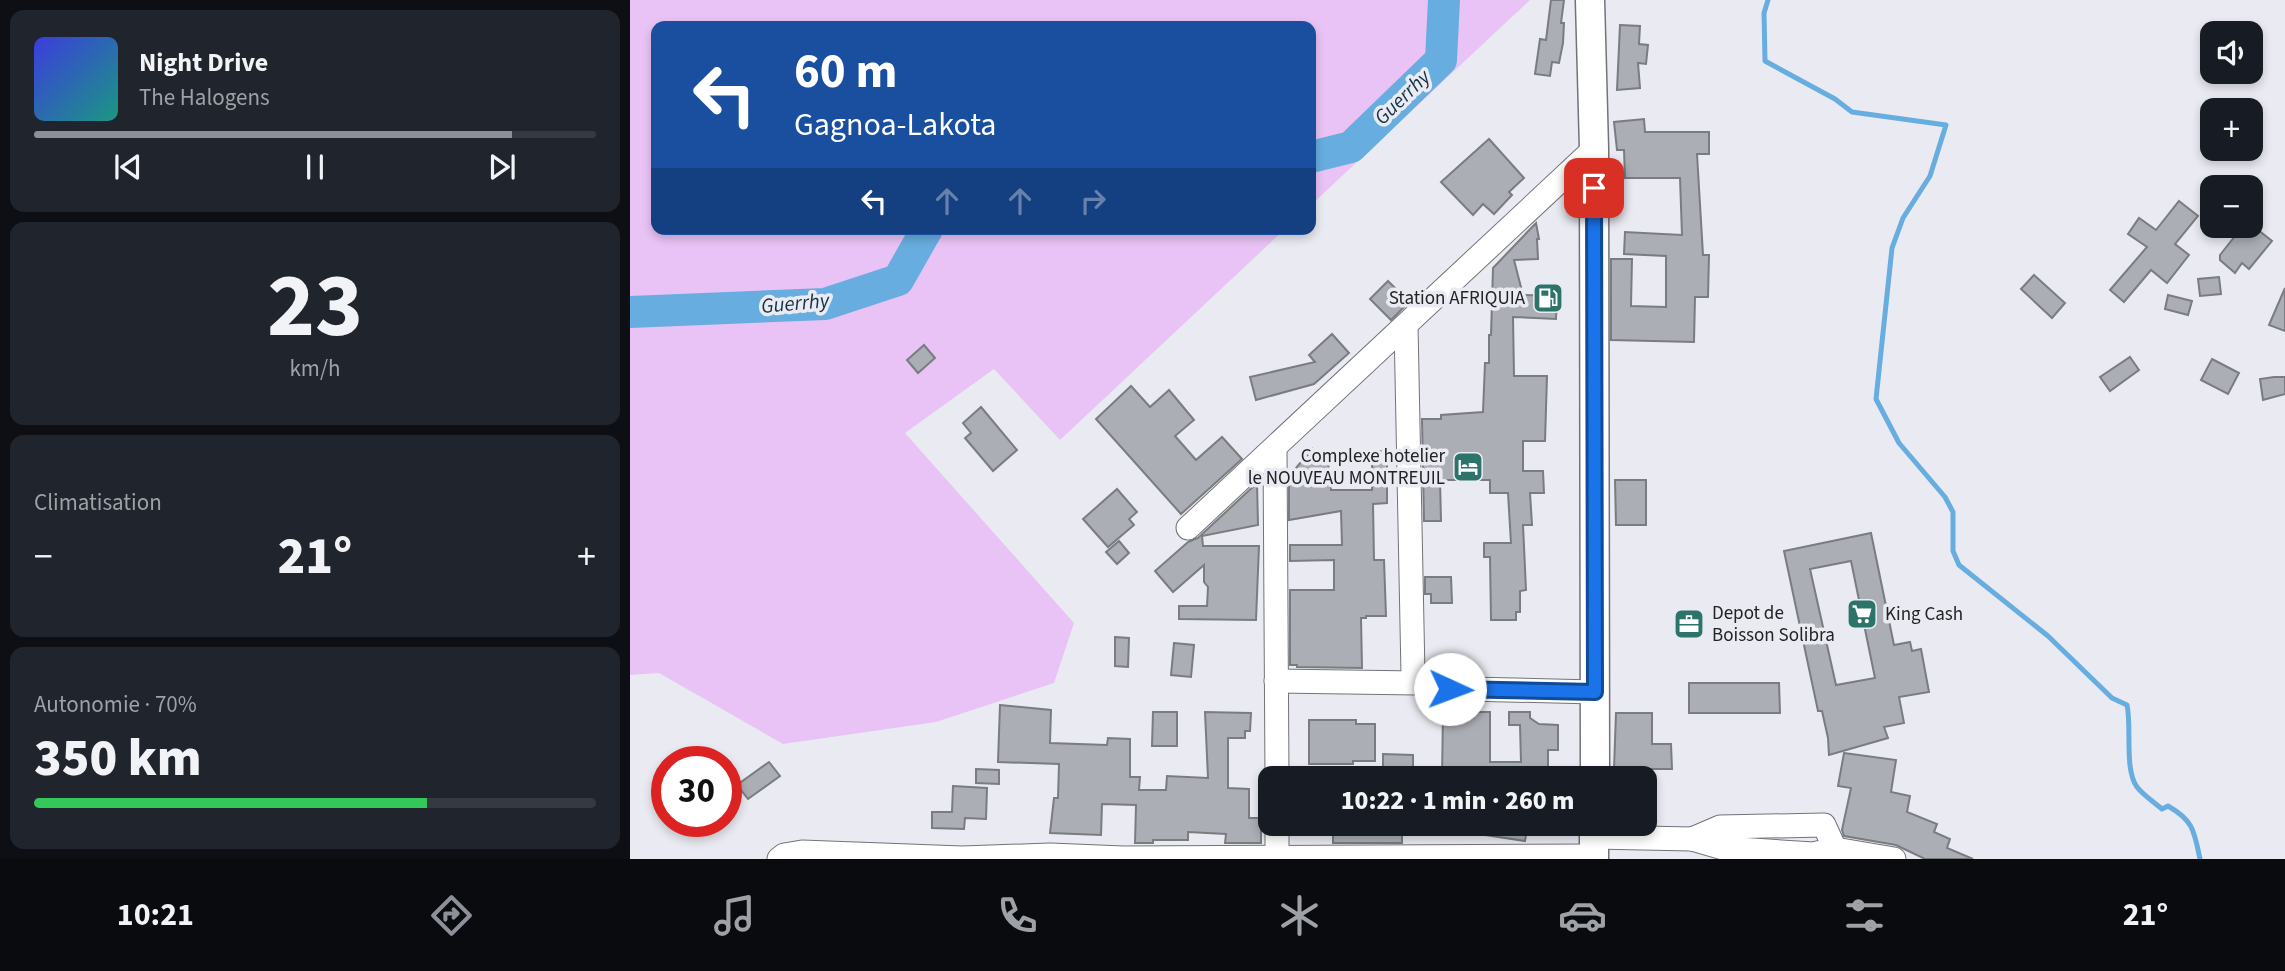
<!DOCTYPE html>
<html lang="fr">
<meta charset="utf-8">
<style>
:root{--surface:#171b24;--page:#20242c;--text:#f1f3f6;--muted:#9ea1a6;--line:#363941;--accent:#8c9099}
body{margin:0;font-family:"Source Sans 3",sans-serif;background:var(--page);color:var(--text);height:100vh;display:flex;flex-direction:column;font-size:26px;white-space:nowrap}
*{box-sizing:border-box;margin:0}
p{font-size:23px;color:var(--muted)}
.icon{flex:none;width:38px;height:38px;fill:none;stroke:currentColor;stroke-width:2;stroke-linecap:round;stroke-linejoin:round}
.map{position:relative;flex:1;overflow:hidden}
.details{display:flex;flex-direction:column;gap:10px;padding:10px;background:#0d0f14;width:630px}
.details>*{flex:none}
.top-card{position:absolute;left:21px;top:21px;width:665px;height:214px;border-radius:14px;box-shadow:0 4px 10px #0003;background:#1a4fa0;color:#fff;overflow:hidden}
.buttons{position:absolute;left:1570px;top:21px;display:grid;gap:14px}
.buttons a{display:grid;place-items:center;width:63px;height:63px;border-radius:14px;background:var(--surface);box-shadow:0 4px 10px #0003;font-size:35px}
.speed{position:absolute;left:21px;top:746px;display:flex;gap:14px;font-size:35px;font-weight:700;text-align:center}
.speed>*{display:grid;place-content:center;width:91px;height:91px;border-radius:50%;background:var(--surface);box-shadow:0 4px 10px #0003;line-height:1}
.speed .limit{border:10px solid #d22;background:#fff;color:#111}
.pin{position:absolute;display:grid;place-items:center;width:60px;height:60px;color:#fff;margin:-30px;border-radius:14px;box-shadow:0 4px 10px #0006}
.me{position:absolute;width:77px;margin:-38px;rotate:92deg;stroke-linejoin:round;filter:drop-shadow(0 0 5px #0008)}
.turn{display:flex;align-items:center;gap:24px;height:147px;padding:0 28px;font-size:32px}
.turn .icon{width:91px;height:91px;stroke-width:2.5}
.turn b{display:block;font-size:49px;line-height:60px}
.lanes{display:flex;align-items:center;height:66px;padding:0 28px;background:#0003;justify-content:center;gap:35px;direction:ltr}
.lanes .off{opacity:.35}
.big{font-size:52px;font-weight:800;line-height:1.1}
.details .tile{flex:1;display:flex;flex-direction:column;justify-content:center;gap:10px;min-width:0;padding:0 24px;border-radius:14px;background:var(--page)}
.details .dial{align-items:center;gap:0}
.dial b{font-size:91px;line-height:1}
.song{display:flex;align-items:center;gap:21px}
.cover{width:84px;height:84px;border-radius:10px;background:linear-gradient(135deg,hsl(240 70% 55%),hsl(170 70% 35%))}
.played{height:7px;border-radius:4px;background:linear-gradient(90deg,var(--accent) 85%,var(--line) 85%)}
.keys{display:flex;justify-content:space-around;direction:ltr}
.heat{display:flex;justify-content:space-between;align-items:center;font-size:38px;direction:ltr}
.charge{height:10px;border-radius:5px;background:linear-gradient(90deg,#34c759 70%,var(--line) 0)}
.trip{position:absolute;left:628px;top:766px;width:399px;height:70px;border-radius:14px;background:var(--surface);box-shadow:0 4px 10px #0003;font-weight:800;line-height:70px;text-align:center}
.menu{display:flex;height:112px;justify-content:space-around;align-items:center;background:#090b0e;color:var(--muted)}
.menu .icon{width:49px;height:49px}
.menu .selected{color:var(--accent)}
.menu b{font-size:32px;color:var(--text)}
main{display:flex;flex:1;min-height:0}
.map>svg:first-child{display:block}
.green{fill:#e9c3f5}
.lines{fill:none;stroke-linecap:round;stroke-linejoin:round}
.stream{stroke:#67addf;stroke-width:5}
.river{stroke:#67addf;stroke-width:32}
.building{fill:#abaeb4;stroke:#797c81;stroke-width:2;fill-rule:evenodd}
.minor-casing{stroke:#727378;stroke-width:25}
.major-casing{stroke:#727378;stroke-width:31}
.minor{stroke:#fff;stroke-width:23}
.major{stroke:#fff;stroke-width:28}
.route-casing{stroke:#114b97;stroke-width:18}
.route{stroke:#1a73e8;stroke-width:12}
.labels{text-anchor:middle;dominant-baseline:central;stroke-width:7;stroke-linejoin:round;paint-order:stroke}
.poi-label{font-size:19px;fill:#222325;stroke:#eaebf2;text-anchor:end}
.water-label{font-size:21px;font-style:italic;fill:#133247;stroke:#eaebf2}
</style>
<main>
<section class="details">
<div class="tile">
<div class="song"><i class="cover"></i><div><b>Night Drive</b><p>The Halogens</p></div></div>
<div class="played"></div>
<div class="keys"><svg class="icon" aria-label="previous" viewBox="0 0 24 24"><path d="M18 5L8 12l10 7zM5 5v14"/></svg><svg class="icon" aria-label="pause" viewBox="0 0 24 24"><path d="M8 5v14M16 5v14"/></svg><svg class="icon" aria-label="next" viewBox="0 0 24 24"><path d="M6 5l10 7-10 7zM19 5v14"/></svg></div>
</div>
<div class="tile dial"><b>23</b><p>km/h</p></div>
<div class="tile"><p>Climatisation</p>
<div class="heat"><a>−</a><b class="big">21°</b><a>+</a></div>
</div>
<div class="tile"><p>Autonomie · 70%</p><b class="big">350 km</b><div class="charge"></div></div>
</section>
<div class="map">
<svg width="1655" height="859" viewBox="0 0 1655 859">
<rect width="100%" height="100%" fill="#eaebf2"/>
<polygon class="green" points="0,0 900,0 681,205 681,26 26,26 26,229 655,229 430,440 364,369 275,433 444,623 424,683 306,722 153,744 29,673 0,675"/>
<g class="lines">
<path class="stream" d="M1138,0L1134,13L1135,61L1205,99L1222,112L1316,125L1300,176L1273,218L1262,248L1246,399L1269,443L1315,497L1323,512V551L1329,565L1418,636L1482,698L1497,705C1502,728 1494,769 1507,787C1513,795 1524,802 1532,809L1538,806C1564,821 1564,831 1570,859"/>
<g class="river">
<polyline points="681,157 721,147 811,60 814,0"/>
<polyline points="0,312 195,304 268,280 297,229"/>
</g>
</g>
<g class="building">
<polygon points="921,0 934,0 931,23 934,23 933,43 929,63 922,62 920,76 905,74 910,39 916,40"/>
<polygon points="990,25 1010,26 1009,44 1018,45 1016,64 1008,63 1010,88 987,90"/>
<polygon points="1014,119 1015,132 1079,132 1079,154 1067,154 1073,255 1079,255 1078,297 1065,297 1064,342 981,340 981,259 1002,259 1001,306 1036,307 1036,256 994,254 995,232 1052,235 1050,178 995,178 994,150 987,150 984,122"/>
<polygon points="859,139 894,178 879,192 882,195 864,214 853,204 843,215 811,182"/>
<polygon points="1549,201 1568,216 1545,244 1559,255 1537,283 1521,270 1494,302 1480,290 1517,247 1498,234 1509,218 1526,230"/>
<polygon points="906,223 909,239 907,239 908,259 884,260 893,295 927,296 926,319 883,317 884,376 917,376 915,441 893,441 893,471 913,471 914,493 900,493 902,525 893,525 896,590 890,591 890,612 886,612 886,620 861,620 860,557 854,557 854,543 881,543 878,493 860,493 860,480 810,480 811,521 794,521 792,419 811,419 811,415 853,412 855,363 859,363 859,335 861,335 863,268"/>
<polygon points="1613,226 1623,226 1642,241 1619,269 1612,263 1605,273 1590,260 1590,255"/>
<polygon points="1404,275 1435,303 1422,318 1391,289"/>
<polygon points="1589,277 1591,294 1570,296 1568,279"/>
<polygon points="758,281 779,302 761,320 740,299"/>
<polygon points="1655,288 1655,331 1639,325"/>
<polygon points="1538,295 1562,301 1558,315 1535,309"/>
<polygon points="702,334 719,353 684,384 626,400 620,377 685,362 679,355"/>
<polygon points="294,345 305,358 288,373 277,360"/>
<polygon points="1500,357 1509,370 1480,391 1470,377"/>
<polygon points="1582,359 1609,373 1598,394 1571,380"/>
<polygon points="1644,377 1655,377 1655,394 1633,400 1630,379"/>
<polygon points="501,386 520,407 539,390 564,420 545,436 566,460 592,437 612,459 551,514 466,419"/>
<polygon points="351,407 387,450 363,471 335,438 341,433 333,423"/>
<polygon points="682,449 686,463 698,462 701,490 742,490 742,451 757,451 757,503 743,504 744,560 754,560 756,616 736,616 736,618 731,618 732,668 667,667 667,665 660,665 660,590 704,590 704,560 660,561 660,545 712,545 711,511 659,520 659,476"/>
<polygon points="985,480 1016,480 1016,525 986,525"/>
<polygon points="627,483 628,525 572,536 573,546 629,546 626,620 549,619 549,606 577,606 578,587 574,582 574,565 543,592 525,571 558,542 568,538"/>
<polygon points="487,489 507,512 499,519 504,525 478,547 453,519"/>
<path d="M1241,533L1264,645L1280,642L1282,651L1291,649L1299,692L1269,697L1274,723L1254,727L1258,738L1199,755L1198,738L1192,711H1188L1154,551ZM1221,561L1245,678L1206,685L1180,569Z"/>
<polygon points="489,541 499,553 487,564 476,552"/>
<polygon points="795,577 821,577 822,603 801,603 801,594 795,594"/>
<polygon points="485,637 499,638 498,667 485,666"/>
<polygon points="544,643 564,645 561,677 541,675"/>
<polygon points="1059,683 1149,683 1150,713 1059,713"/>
<polygon points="370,705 421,710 420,743 477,745 478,738 500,739 500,777 510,777 509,790 536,790 537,776 578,778 575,712 621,713 620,731 615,731 615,738 598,738 598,788 619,789 619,818 631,818 631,843 595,843 596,834 558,832 558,840 523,840 523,843 505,843 506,805 472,804 471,835 420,833 424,798 428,798 429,764 368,762"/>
<polygon points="523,712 547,712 547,746 522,746"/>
<polygon points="813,712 860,712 860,762 891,762 890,725 879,725 879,712 900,712 900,718 909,724 928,725 928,750 918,750 918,779 812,779"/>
<polygon points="986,713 1022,713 1022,744 1041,744 1042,769 984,769"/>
<polygon points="679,720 726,720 726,724 745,724 745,761 723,761 723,764 679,764"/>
<polygon points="1214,753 1266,760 1261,792 1280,796 1277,812 1307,824 1304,832 1320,839 1317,848 1343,859 1295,859 1266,845 1214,836 1212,830 1221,788 1208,786"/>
<polygon points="753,754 783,755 783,775 753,774"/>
<polygon points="139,762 150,776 118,799 107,785"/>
<polygon points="346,769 369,770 369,784 346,783"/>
<polygon points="323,786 357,788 356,819 335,818 334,829 302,828 302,812 322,812"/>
<polygon points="772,824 772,843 703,843 703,825"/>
<polygon points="835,824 871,824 897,828 895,841 835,832"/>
</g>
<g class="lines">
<g class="minor-casing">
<g id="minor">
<polyline points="776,325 783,675 795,688 965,692"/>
<polyline points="645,449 647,779"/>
<polyline points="558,528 964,149"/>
<polyline points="646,681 788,683"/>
<polyline points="647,824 647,858"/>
<polyline points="964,837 1062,839 1093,848 1183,854 1205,849 1264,859"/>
<polyline points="1062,839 1090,827 1194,825 1205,849"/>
<polyline points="149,859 154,855 172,852 332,858 420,855 493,858 964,856"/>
</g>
</g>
<g class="major-casing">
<g id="major">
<polyline points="960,0 964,149 965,779"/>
<polyline points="964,859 964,824"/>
</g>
</g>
<use href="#minor" class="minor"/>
<use href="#major" class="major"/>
</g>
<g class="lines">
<g class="route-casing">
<polyline id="route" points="820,689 965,692 964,188"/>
</g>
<use href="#route" class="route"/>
</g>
<defs>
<g id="fuel-square" transform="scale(1.575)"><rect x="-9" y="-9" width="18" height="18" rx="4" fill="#2c736a" stroke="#eaebf2"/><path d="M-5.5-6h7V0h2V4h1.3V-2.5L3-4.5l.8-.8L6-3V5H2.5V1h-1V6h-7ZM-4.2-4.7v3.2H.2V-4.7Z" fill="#fff"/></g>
<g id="hotel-square" transform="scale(1.575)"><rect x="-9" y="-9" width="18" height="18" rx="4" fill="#2c736a" stroke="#eaebf2"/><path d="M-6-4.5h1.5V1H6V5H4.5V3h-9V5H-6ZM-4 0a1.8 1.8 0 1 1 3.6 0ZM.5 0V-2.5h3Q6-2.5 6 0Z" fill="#fff"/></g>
<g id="supermarket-square" transform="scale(1.575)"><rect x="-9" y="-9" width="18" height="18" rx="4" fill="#2c736a" stroke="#eaebf2"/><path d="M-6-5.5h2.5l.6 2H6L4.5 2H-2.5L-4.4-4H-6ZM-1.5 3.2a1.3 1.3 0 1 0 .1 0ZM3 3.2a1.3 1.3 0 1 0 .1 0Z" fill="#fff"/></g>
<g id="office-square" transform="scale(1.575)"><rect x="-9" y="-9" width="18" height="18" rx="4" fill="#2c736a" stroke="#eaebf2"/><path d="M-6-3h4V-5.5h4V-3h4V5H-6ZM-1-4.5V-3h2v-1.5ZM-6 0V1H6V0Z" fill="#fff"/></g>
</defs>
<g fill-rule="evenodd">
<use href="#fuel-square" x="918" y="298"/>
<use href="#hotel-square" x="838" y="467"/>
<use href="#supermarket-square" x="1232" y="614"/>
<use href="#office-square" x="1059" y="624"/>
</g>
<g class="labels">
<g class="poi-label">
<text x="895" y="298">Station AFRIQUIA</text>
<text x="815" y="456">Complexe hotelier<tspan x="815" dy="22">le NOUVEAU MONTREUIL</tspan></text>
<text x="1082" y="613" text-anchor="start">Depot de<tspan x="1082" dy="22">Boisson Solibra</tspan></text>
<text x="1255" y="614" text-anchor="start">King Cash</text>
</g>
<g class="water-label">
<text transform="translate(772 97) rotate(-44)">Guerrhy</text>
<text transform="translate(165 303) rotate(-5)">Guerrhy</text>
</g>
</g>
</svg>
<div class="buttons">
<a><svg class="icon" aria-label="sound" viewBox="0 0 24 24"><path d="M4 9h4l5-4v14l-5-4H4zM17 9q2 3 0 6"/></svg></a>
<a>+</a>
<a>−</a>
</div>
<div class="speed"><div class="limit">30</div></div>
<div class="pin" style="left:964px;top:188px;background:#d93025"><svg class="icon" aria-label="arrive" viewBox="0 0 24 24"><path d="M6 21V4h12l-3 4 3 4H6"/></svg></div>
<svg class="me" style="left:820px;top:689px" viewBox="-20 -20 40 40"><circle r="19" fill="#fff"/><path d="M0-13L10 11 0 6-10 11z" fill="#1a73e8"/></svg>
<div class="trip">10:22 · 1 min · 260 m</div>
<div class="top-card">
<div class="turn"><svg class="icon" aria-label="left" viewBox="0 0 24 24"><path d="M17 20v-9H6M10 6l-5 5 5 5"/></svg><div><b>60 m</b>Gagnoa-Lakota</div></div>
<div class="lanes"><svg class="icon" aria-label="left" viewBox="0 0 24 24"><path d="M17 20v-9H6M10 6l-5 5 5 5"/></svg><svg class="icon off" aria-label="ahead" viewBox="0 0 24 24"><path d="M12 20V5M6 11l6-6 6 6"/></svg><svg class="icon off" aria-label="ahead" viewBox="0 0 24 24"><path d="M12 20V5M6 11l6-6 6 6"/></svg><svg class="icon off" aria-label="right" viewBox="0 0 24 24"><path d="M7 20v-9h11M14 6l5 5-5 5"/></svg></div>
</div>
</div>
</main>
<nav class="menu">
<b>10:21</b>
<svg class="icon selected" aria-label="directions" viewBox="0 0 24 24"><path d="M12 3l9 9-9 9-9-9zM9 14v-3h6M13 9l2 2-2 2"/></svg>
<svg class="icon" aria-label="music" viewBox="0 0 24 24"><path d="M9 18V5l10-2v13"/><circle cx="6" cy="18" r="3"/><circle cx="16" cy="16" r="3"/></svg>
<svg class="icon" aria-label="phone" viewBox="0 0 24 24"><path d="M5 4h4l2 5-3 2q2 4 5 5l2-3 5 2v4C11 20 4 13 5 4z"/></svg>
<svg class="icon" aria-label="climate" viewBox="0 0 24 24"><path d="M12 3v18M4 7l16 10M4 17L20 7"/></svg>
<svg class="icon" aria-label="car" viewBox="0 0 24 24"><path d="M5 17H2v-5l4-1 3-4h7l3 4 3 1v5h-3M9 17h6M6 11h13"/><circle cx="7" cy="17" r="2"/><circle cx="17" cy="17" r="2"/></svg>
<svg class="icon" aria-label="filters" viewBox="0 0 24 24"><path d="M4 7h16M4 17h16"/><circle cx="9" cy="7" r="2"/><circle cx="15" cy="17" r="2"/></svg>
<b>21°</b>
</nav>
